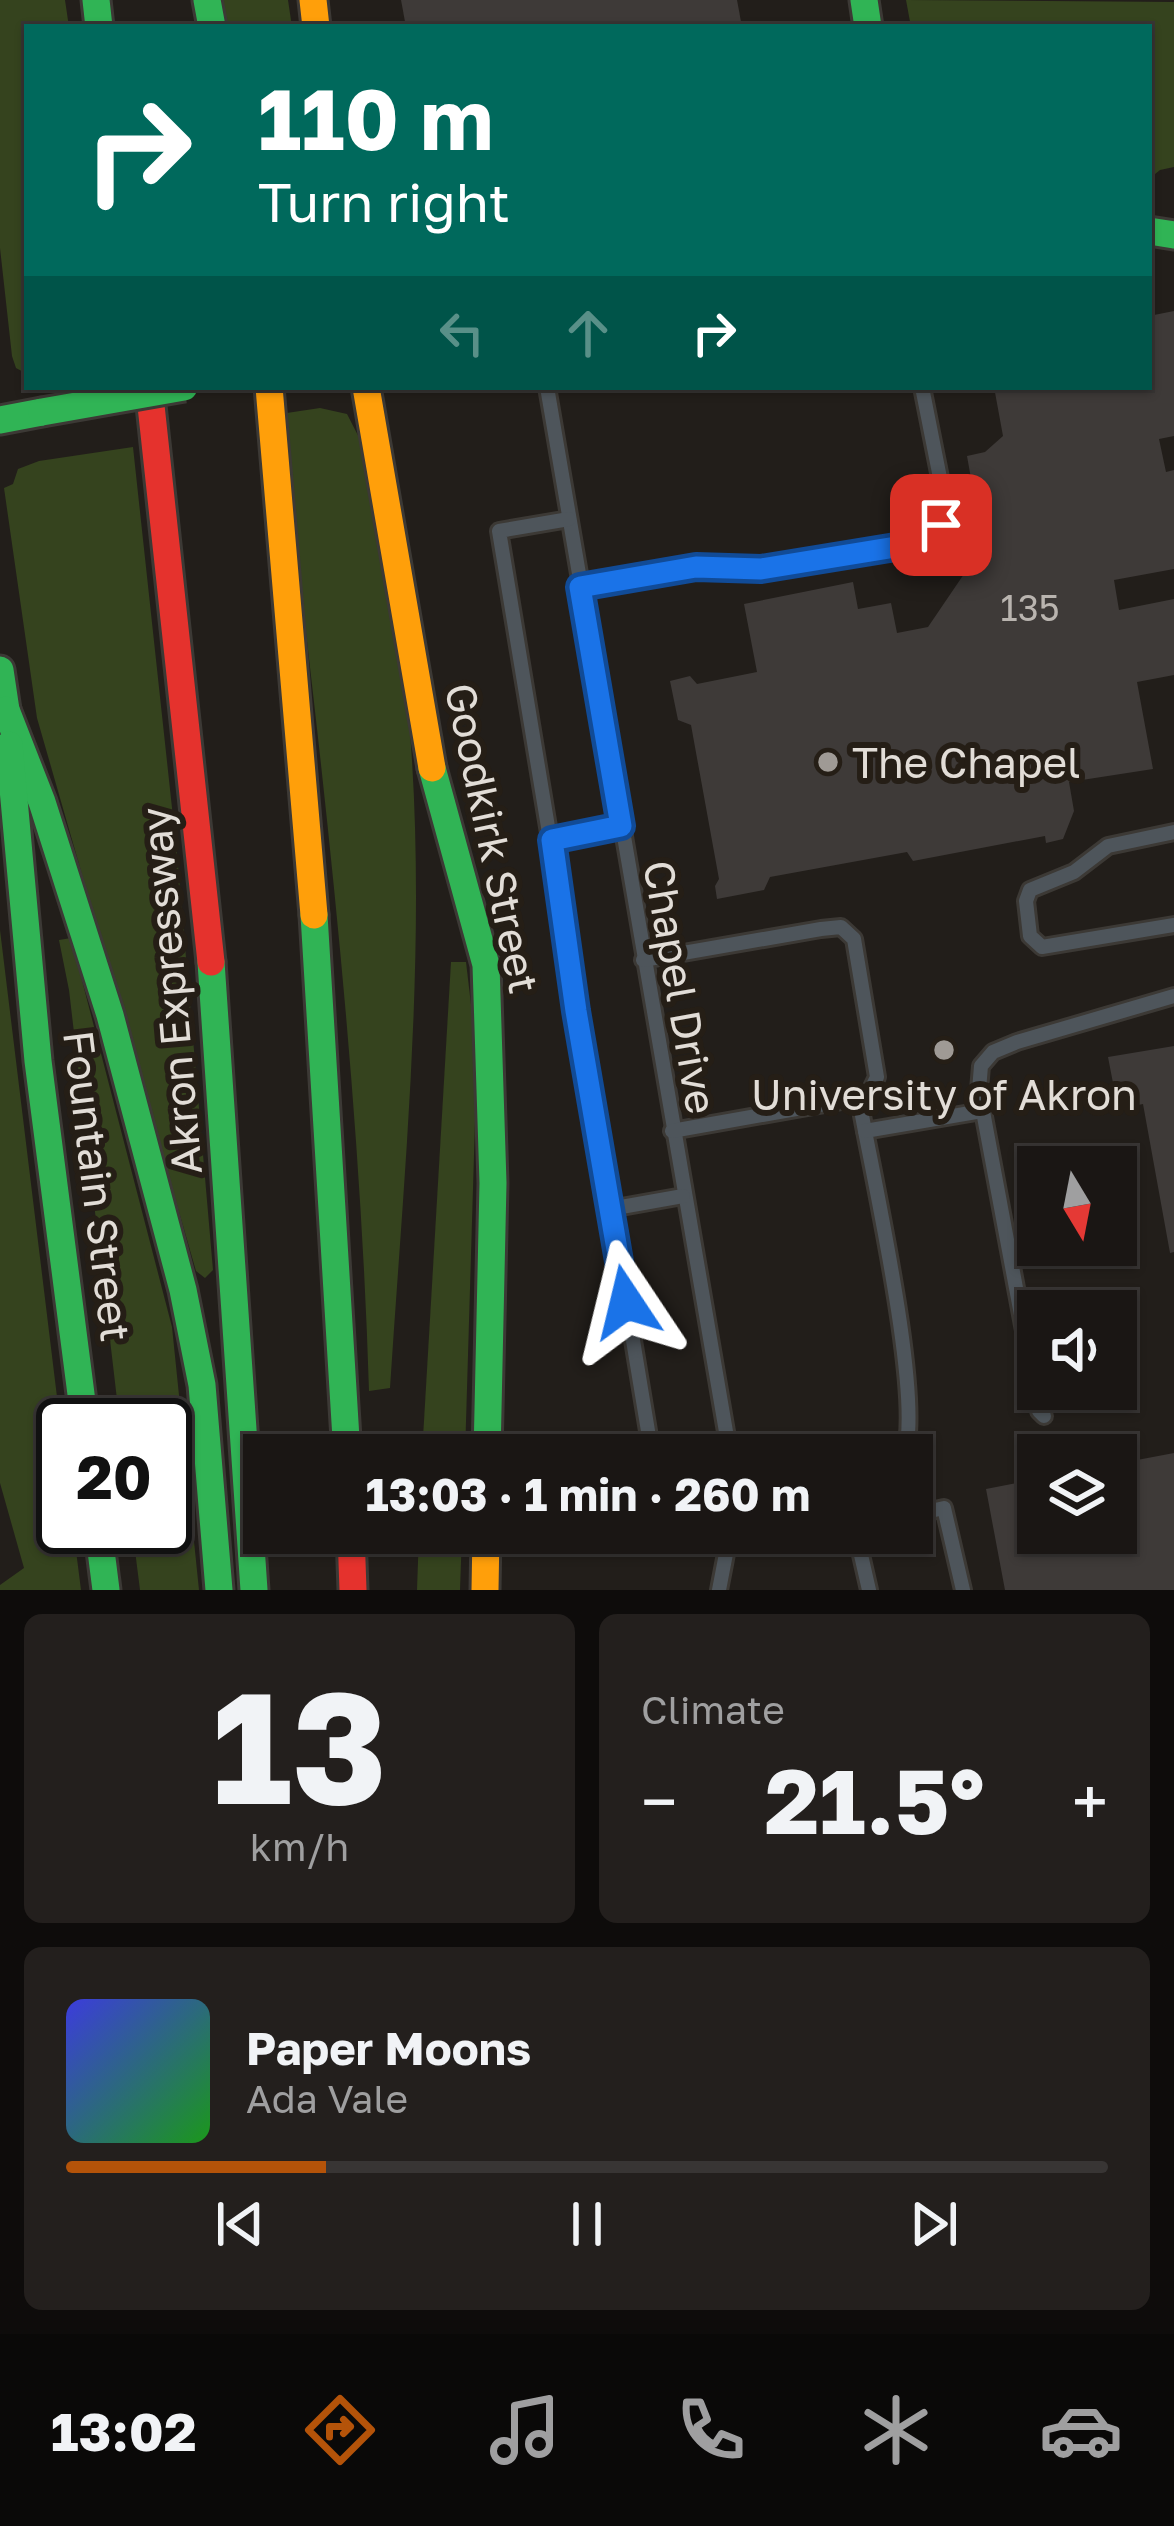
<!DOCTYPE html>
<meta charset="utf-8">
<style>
:root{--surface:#1a1614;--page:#231f1d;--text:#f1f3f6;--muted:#9f9fa0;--line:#383534;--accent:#b45309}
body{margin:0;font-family:"Golos Text",sans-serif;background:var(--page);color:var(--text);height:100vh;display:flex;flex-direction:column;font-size:45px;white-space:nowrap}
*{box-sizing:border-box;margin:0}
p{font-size:39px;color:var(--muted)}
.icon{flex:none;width:66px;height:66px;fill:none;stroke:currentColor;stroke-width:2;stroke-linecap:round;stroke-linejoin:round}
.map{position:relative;height:1590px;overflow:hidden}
.panel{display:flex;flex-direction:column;gap:24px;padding:24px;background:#0e0c0b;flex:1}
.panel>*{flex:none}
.guide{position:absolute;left:24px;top:24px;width:1128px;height:366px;border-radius:0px;box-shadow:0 3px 9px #0004,0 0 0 3px var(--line);background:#00695c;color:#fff;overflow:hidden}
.needle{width:78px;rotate:170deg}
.buttons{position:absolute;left:1017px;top:1146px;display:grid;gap:24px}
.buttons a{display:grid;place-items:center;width:120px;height:120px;border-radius:0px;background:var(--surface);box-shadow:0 3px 9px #0004,0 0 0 3px var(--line);font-size:60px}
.speed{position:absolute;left:36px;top:1398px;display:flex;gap:24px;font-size:60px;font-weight:700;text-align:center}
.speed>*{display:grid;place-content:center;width:156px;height:156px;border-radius:50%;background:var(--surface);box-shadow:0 3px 9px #0004,0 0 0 3px var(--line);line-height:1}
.speed .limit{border:6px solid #111;border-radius:18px;background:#fff;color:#111}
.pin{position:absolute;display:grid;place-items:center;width:102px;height:102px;color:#fff;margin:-51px;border-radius:24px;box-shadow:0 6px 18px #0006}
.me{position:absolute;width:132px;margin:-66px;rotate:350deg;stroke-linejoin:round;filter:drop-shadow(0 0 9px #0008)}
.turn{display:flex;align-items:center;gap:42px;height:252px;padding:0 36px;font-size:54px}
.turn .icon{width:156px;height:156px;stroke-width:2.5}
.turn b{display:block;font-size:84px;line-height:102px}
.lanes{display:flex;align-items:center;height:114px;padding:0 36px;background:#0003;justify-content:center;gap:60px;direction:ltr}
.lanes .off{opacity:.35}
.big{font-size:90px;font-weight:700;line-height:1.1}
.panel .card{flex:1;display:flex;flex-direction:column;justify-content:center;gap:18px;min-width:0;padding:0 42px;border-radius:18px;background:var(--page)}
.panel .dial{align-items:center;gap:0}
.dial b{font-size:156px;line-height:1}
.song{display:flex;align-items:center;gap:36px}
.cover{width:144px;height:144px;border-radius:18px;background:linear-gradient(135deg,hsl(240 70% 55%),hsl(120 70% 35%))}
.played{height:12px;border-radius:6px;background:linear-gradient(90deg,var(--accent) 25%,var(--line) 25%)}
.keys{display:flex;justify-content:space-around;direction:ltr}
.heat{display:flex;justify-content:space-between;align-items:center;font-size:66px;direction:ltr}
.panel .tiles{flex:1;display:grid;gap:24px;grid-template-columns:1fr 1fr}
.card:last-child{grid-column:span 2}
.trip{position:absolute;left:243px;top:1434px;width:690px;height:120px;border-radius:0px;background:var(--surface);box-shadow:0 3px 9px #0004,0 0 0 3px var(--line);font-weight:700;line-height:120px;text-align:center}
.tab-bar{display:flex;height:192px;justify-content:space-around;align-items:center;background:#0a0908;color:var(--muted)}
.tab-bar .icon{width:84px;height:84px}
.tab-bar .selected{color:var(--accent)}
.tab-bar b{font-size:54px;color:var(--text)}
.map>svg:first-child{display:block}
.green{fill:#35431e}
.building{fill:#3e3a38}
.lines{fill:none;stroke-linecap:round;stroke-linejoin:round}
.lane-casing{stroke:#3c3935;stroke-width:20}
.fast-casing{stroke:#3c3935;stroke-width:33}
.slow-casing{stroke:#3c3935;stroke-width:33}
.jam-casing{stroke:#3c3935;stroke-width:33}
.lane{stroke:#4e555b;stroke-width:14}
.fast{stroke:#30b455;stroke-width:27}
.slow{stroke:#ff9f0a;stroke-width:27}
.jam{stroke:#e5322d;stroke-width:27}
.fast-bridge-casing{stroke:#3c3935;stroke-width:33;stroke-linecap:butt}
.fast-bridge{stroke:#30b455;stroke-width:27}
.route-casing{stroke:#114b97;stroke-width:30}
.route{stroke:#1a73e8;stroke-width:21}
.poi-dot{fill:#9f9a95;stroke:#251e16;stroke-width:4.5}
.labels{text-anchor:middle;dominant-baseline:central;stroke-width:12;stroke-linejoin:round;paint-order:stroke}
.number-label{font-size:36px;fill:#b9b4af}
.poi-label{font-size:42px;fill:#e2ddd7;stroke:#251e16;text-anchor:start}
.street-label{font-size:42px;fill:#e2ddd7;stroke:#251e16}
</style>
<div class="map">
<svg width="1174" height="1590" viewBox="0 0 1174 1590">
<rect width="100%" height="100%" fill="#221e1a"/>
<g class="green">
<polygon points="0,0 65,0 69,27 27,27 27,374 16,368 12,356 0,248"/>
<polygon points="221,0 288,0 292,27 225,27"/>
<polygon points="906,0 1174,2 1174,167 1160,170 1149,179 1149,27 911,27"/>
<path d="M320,408L347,414L367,453C381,545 403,639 410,732C427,949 404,1171 390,1388L369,1391C359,1064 319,739 280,414Z"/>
<polygon points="133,447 177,854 213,1270 205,1278 196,1271 37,718 4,488 13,484 18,469 39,461"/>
<polygon points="0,930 63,1446 63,1527 73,1527 81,1590 0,1590 0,1585 24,1568 0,1483"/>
<polygon points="71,938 172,1327 199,1590 140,1590 132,1527 165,1527 165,1425 120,1425 69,990 59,940"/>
<polygon points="451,962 466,962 477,1055 465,1455 422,1455"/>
<polygon points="419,1533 462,1533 460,1590 417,1590"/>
</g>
<g class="building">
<polygon points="401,0 737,0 742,27 406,27"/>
<polygon points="1174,311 1174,436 1159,439 1166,472 1174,470 1174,569 1114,580 1119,610 1174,599 1174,675 1137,682 1153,769 1069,782 1074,811 1063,839 1046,843 1045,836 913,861 907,852 770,877 764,890 717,899 715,886 719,879 691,725 678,720 670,681 690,676 697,684 757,672 744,604 853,582 858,609 891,603 897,633 928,627 983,546 967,456 985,452 1003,436 994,387 1149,387 1149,316"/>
<polygon points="1174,1046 1174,1252 1170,1253 1143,1104 1118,1109 1108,1057"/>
<polygon points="1174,1453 1174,1590 1005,1590 986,1489 1038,1479 1038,1533 1116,1533 1116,1464"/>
</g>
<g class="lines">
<g class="lane-casing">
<g id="lane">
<polyline points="547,387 730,1455"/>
<polyline points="569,519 499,531 651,1449 693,1444 713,1455"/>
<polyline points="581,587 696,567 761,569 929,539 941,525 943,493 922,387"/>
<polyline points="1174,832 1108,846 1074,872 1030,890 1026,901 1030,936 1042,947 1174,925"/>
<polyline points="552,840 621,827"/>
<path d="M643,960L821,929L841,927L854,939L877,1077L861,1110C873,1177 924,1402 904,1455"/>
<polyline points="672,1131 864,1097"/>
<polyline points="865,1131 982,1111"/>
<polyline points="610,1209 683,1196"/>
<polyline points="1044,1416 1039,1411 979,1090 981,1066 993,1052 1017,1042 1174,996"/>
<polyline points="912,1515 944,1508 963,1590"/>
<polyline points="856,1533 869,1590"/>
<polyline points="719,1590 730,1533"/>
</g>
</g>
<g class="fast-casing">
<g id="fast">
<polyline points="96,0 99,27"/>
<polyline points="207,0 212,27"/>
<polyline points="864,0 868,27"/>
<polyline points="1149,231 1174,235"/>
<polyline points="0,420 42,412"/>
<polyline points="0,670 6,710"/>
<polyline points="6,710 42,802 110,1015 183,1290 202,1385 219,1590"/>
<polyline points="9,745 38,1061 85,1425"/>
<polyline points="432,768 486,965 493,1183 487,1455"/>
<polyline points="314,915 347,1455"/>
<polyline points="211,962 254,1590"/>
<polyline points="98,1527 106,1590"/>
</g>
</g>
<g class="slow-casing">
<g id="slow">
<polyline points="313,0 316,27"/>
<polyline points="269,387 314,915"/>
<polyline points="366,387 432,768"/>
<polyline points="485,1590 486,1533"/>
</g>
</g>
<g class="jam-casing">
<g id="jam">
<polyline points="149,387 211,962"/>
<polyline points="351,1533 353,1590"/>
</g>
</g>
<use href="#lane" class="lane"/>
<use href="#fast" class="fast"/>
<use href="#slow" class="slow"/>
<use href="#jam" class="jam"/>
<g class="fast-bridge-casing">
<polyline id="fast-bridge" points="42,412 184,387"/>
</g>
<use href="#fast-bridge" class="fast-bridge"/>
</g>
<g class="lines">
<g class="route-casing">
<polyline id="route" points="626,1302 576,1011 552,840 621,826 580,587 696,567 761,569 914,544 929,539 941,525"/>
</g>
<use href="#route" class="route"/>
</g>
<g class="poi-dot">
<circle cx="828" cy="762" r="12"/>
<circle cx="944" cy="1050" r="12"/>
</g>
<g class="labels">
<g class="number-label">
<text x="1030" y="607">135</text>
</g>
<g class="poi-label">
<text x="852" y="762">The Chapel</text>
<text x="944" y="1094" text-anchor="middle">University of Akron</text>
</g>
<g class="street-label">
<text transform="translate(493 838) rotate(78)">Goodkirk Street</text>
<text transform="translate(681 987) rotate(80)">Chapel Drive</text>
<text transform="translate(170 991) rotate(-95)">Akron Expressway</text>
<text transform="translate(98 1186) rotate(83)">Fountain Street</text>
</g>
</g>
</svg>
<div class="buttons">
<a><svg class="needle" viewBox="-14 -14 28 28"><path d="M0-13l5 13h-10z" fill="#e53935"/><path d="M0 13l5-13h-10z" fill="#9f9fa0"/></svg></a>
<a><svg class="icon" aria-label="sound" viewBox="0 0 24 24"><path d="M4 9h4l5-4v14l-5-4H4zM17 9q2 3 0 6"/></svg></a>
<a><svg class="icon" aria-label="layers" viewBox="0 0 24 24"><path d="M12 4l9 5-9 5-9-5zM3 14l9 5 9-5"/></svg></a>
</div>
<div class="speed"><div class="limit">20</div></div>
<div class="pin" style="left:941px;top:525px;background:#d93025"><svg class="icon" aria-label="arrive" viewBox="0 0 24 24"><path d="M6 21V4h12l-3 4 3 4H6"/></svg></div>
<svg class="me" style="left:626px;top:1302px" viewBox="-20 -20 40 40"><path d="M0-17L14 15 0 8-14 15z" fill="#1a73e8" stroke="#fff" stroke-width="4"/></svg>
<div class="trip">13:03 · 1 min · 260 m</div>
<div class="guide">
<div class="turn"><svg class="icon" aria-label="right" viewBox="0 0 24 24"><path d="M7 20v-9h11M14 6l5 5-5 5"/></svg><div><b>110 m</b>Turn right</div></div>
<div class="lanes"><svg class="icon off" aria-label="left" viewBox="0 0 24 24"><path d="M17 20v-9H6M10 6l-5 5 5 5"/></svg><svg class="icon off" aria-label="ahead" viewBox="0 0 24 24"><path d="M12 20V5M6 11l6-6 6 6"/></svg><svg class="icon" aria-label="right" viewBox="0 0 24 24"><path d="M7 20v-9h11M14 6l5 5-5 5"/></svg></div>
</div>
</div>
<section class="panel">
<div class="tiles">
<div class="card dial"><b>13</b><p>km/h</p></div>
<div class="card"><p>Climate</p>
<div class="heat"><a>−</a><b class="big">21.5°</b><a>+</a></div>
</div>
<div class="card">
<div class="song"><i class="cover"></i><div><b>Paper Moons</b><p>Ada Vale</p></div></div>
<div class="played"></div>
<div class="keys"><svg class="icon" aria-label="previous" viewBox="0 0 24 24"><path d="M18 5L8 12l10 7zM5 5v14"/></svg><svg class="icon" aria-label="pause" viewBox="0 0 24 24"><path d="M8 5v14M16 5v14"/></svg><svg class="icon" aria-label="next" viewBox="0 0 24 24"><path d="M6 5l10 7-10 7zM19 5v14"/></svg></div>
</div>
</div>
</section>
<nav class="tab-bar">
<b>13:02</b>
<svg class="icon selected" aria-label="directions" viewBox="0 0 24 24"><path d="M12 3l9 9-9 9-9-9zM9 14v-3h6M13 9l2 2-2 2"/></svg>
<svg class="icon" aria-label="music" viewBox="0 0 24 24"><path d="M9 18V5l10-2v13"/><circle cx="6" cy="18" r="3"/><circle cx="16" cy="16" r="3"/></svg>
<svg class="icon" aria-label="phone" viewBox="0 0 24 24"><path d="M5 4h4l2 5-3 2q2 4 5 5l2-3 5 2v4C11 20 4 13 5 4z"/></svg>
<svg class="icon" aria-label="climate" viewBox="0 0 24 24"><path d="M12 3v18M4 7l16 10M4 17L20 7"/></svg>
<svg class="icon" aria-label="car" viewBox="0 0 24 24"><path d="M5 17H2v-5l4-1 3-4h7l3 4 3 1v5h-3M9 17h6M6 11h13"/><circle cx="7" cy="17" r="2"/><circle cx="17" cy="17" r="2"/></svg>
</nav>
